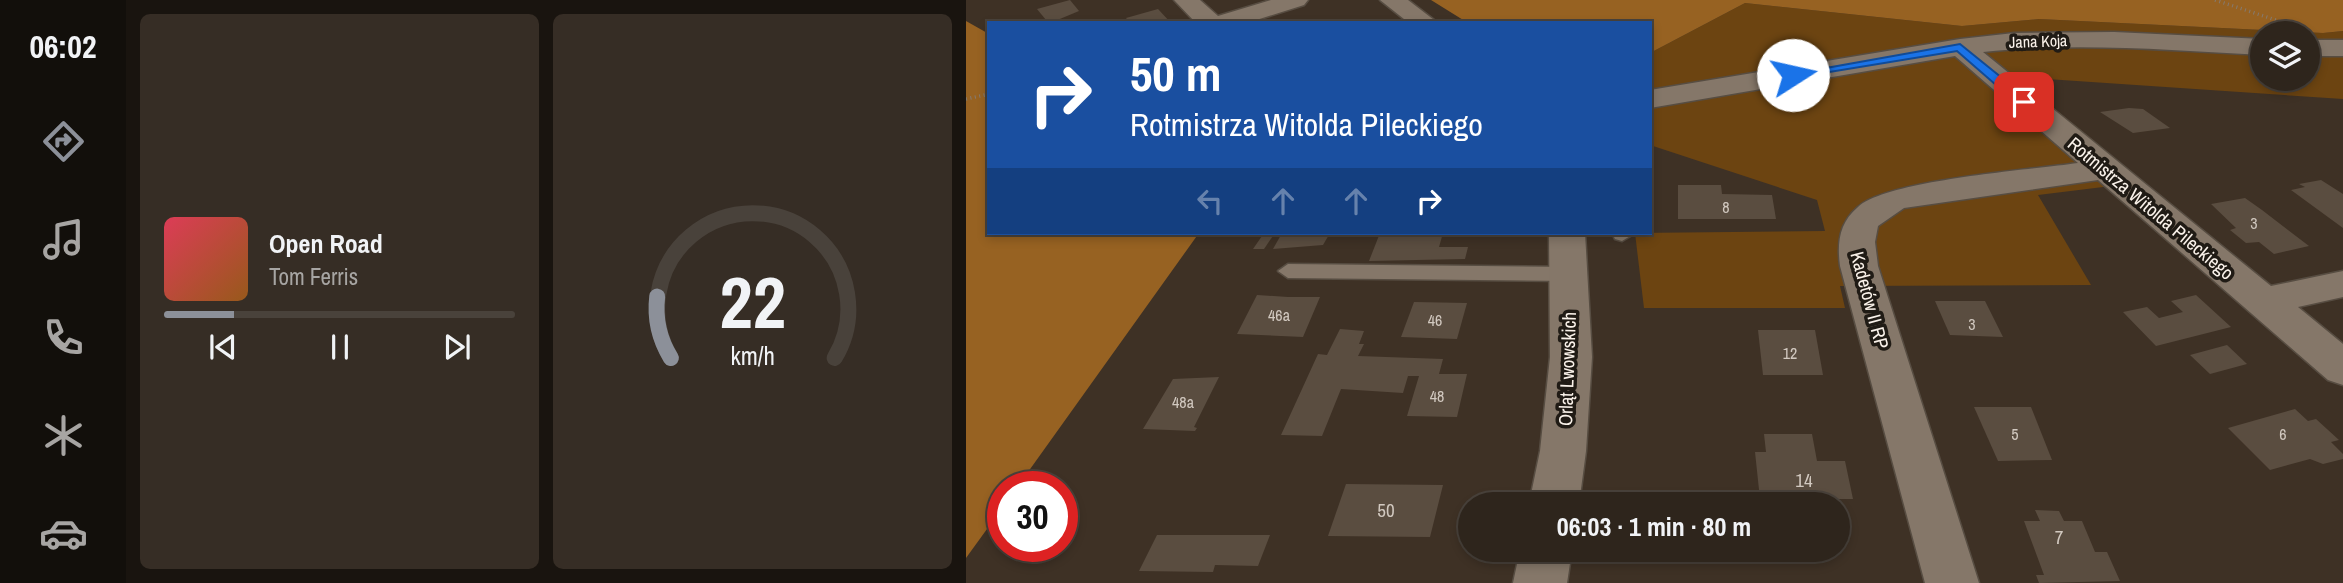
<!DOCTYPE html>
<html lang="pl">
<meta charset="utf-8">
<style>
:root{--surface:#2e251c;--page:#362d25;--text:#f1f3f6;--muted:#a7a5a3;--line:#49423b;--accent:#8c9099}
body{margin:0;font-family:"Archivo Narrow",sans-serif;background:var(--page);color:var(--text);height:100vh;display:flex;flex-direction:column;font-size:26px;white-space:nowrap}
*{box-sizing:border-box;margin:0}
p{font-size:23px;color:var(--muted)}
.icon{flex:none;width:38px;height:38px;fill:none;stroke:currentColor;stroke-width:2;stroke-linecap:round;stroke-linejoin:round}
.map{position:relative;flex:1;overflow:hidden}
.panel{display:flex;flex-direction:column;gap:14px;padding:14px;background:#19140f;width:840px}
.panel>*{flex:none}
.banner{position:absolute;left:21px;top:21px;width:665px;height:214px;border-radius:0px;box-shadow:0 4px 10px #0003,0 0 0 2px var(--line);background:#1a4fa0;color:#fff;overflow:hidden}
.fabs{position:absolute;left:1284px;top:21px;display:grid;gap:14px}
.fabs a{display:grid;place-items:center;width:70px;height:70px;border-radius:50%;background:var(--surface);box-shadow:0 4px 10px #0003,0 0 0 2px var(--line);font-size:35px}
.speed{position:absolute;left:21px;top:471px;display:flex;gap:14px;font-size:35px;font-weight:700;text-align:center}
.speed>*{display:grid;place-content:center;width:91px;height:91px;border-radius:50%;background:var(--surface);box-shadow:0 4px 10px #0003,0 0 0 2px var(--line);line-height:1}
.speed .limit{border:10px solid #d22;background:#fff;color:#111}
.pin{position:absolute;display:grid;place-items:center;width:60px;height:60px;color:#fff;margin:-30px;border-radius:14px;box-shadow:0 4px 10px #0006}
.me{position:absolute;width:77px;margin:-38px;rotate:80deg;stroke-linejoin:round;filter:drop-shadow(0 0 5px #0008)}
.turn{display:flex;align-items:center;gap:24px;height:147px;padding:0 28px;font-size:32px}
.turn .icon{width:91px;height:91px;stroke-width:2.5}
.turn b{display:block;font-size:49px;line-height:60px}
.lanes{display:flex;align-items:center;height:66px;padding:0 28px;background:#0003;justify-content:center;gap:35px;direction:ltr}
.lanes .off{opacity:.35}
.panel .widget{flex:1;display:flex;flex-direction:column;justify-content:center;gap:10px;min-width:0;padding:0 24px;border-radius:10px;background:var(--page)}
.panel .dial{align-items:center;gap:0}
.dial svg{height:182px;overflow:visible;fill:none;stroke:var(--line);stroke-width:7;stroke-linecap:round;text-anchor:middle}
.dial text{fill:var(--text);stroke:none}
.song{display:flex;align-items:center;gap:21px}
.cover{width:84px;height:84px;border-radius:10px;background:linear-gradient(135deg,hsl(350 70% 55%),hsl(30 70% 35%))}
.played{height:7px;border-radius:4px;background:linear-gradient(90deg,var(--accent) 20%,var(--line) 20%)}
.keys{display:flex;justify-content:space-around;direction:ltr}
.panel .tiles{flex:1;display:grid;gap:14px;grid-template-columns:repeat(2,1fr)}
.trip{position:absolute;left:492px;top:492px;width:392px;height:70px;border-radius:35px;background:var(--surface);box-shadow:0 4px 10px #0003,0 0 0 2px var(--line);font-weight:700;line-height:70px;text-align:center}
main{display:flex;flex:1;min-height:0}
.tab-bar{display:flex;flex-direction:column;width:126px;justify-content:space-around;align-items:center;background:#120f0b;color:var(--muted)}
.tab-bar .icon{width:49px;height:49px}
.tab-bar .current{color:var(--accent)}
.tab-bar b{font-size:32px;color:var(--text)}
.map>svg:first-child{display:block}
.green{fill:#6c4411;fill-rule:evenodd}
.forest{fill:#976222}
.building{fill:#5a4d40}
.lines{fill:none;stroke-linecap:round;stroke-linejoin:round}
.service-casing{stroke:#574d42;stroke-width:3}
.minor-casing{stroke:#574d42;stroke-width:3}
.tertiary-casing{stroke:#574d42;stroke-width:3}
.path{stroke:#857a70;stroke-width:3.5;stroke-dasharray:1 3.5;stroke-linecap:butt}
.service{fill:#857769;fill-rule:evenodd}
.minor{fill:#857769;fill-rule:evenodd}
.tertiary{fill:#857769;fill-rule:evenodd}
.route{fill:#1a73e8;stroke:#114b97;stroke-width:2}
.labels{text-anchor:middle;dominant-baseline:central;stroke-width:7;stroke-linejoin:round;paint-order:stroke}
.far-street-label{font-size:16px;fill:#faf2ea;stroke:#201b15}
.number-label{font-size:16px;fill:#d2c9c0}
.street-label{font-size:19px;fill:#faf2ea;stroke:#201b15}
.near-number-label{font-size:19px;fill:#d2c9c0}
</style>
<main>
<nav class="tab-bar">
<b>06:02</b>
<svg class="icon current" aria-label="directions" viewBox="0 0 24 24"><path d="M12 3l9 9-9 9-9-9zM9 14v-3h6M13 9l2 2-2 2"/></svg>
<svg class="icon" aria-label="music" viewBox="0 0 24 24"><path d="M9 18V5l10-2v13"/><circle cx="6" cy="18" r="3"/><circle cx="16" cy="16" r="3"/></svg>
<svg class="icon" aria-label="phone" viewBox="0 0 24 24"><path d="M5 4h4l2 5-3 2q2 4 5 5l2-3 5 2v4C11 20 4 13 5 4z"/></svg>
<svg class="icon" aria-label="climate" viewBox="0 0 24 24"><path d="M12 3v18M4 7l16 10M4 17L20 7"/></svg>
<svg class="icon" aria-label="car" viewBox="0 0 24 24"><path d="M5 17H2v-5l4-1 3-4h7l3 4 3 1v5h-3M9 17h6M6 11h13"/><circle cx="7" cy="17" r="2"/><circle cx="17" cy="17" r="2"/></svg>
</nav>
<section class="panel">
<div class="tiles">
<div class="widget">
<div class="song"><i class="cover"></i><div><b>Open Road</b><p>Tom Ferris</p></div></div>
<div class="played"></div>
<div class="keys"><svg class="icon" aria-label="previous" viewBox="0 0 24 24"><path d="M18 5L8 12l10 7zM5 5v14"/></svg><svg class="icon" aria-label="pause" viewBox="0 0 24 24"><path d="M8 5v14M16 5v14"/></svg><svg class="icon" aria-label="next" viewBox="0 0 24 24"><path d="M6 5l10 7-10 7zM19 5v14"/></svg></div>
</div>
<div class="widget dial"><svg viewBox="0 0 100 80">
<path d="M14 69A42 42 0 1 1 86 69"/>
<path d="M14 69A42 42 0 0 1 8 42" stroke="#8c9099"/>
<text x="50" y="56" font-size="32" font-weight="700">22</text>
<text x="50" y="72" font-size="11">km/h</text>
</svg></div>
</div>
</section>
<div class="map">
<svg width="1377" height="583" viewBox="0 0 1377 583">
<rect width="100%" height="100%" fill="#3e3125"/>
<path class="green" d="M779,3L996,26L1073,19L1357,33L1377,31V99L1050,77L1178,182L1072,195L1125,285L874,286L879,308H678L669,233L859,231L851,200L684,145V53ZM1297,33H1342V79H1297Z"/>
<g class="forest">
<polygon points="465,0 1377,0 1377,31 1357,33 1073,19 996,26 779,3 684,53 684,23 502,23"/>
<polygon points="0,21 23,34 23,233 233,233 52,486 37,486 37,507 0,558"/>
</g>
<g class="building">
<polygon points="104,0 113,11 89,21 80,20 71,9"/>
<polygon points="192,9 205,23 164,23 160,18"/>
<polygon points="1163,108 1177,109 1204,128 1167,133 1134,112"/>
<polygon points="1355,180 1377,194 1377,228 1325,190 1339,187 1333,184"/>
<polygon points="712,185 755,185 756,194 806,195 810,219 712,219"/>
<polygon points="1279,198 1296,210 1343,246 1308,254 1293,242 1280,243 1264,230 1270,228 1245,204"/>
<polygon points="298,233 309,233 298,249 287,249"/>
<polygon points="316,233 364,233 357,245 307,249"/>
<polygon points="414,233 477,233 473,247 502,247 499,259 403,261"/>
<polygon points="291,295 322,297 354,297 337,337 271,334"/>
<polygon points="1230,295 1265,327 1190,346 1157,312 1181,307 1193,318 1217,312 1205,301"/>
<polygon points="969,301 1019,301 1037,337 984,335"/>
<polygon points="448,302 501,303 491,339 435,337"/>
<polygon points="374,329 398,331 393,344 398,344 392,356 477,359 473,374 501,374 491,417 441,416 453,376 442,376 437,393 375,389 356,436 315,435 352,354 361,355"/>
<polygon points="792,330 849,330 857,375 797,375"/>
<polygon points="1261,345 1281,364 1244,374 1224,355"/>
<polygon points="253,377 228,427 231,428 229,431 177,429 207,379"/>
<polygon points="1008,407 1065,407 1086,460 1032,461"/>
<polygon points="1329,409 1342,421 1350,419 1373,440 1365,442 1377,454 1377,459 1357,464 1344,459 1304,470 1262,428"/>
<polygon points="798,434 846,434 851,461 879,461 887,499 794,499 789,452 800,452"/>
<polygon points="380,484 477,485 464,537 362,536"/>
<polygon points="1069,510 1093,511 1098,521 1116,521 1129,552 1141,552 1154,581 1073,583 1070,575 1078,575 1058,521 1074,521"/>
<polygon points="191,535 304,535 292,566 249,565 247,572 173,571"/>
</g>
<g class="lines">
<g class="service-casing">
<g id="service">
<polygon points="646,233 666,233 666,235 656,241 649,239"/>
<polygon points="322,264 603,267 613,274 603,281 322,278 312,271"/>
</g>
</g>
<g class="minor-casing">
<g id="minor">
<polygon points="208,0 234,0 252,16 305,0 342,0 338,5 281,23 230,23"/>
<path d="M1148,32L1297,39V55C1204,50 1109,42 1017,52L1305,286L1377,271V297L1332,307L1377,344V385L1362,380L1132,180L938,208L912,226L909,242L912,266L1013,583H959L874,266C871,243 873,223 892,207C922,180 1065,170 1112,163L989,56L684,108V90L994,39L1048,33Z"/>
<rect x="1342" y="40" width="35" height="16"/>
</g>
</g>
<g class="tertiary-casing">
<g id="tertiary">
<polygon points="414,0 442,0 472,23 443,23"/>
<polygon points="583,233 619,233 626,357 620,451 613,504 563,504 574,451 584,357"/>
<polygon points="554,550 606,550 601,583 547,583"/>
</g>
</g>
<g class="path">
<polyline points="1249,0 1331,27"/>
<polyline points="0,99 23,94"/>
</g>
<use href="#service" class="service"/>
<use href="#minor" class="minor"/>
<use href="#tertiary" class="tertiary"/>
</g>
<polygon class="route" points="994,44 1062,99 1062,105 1053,105 991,51 827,78 821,75"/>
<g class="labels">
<g class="far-street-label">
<text transform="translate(1072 41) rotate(-2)">Jana Koja</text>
</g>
<g class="number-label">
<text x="760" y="207">8</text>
<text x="1288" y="223">3</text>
<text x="313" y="315">46a</text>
<text x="469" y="320">46</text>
<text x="1006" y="324">3</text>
<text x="824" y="353">12</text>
<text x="471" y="396">48</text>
<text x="217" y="402">48a</text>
<text x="1049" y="434">5</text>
<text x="1317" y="434">6</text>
</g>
<g class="street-label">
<text transform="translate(1185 208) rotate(40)">Rotmistrza Witolda Pileckiego</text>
<text transform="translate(904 300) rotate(75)">Kadetów II RP</text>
<text transform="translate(601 369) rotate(-88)">Orląt Lwowskich</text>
</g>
<g class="near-number-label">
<text x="838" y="480">14</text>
<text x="420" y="510">50</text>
<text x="1093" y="537">7</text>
</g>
</g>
</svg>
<div class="fabs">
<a><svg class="icon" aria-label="layers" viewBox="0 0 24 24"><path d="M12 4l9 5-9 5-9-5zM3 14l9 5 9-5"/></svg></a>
</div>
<div class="speed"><div class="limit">30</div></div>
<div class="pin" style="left:1058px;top:102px;background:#d93025"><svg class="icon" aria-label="arrive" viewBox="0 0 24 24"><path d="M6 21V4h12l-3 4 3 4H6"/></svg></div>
<svg class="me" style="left:827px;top:75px" viewBox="-20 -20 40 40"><circle r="19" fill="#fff"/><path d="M0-13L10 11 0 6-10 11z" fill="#1a73e8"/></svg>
<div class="trip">06:03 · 1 min · 80 m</div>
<div class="banner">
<div class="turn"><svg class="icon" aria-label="right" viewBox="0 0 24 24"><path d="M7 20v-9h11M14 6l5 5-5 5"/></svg><div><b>50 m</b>Rotmistrza Witolda Pileckiego</div></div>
<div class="lanes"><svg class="icon off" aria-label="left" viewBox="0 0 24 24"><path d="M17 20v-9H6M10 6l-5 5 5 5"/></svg><svg class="icon off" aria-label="ahead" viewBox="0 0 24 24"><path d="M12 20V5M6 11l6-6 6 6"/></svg><svg class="icon off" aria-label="ahead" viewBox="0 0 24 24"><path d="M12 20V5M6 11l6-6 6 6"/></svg><svg class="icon" aria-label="right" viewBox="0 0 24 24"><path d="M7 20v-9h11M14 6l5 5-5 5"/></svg></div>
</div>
</div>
</main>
